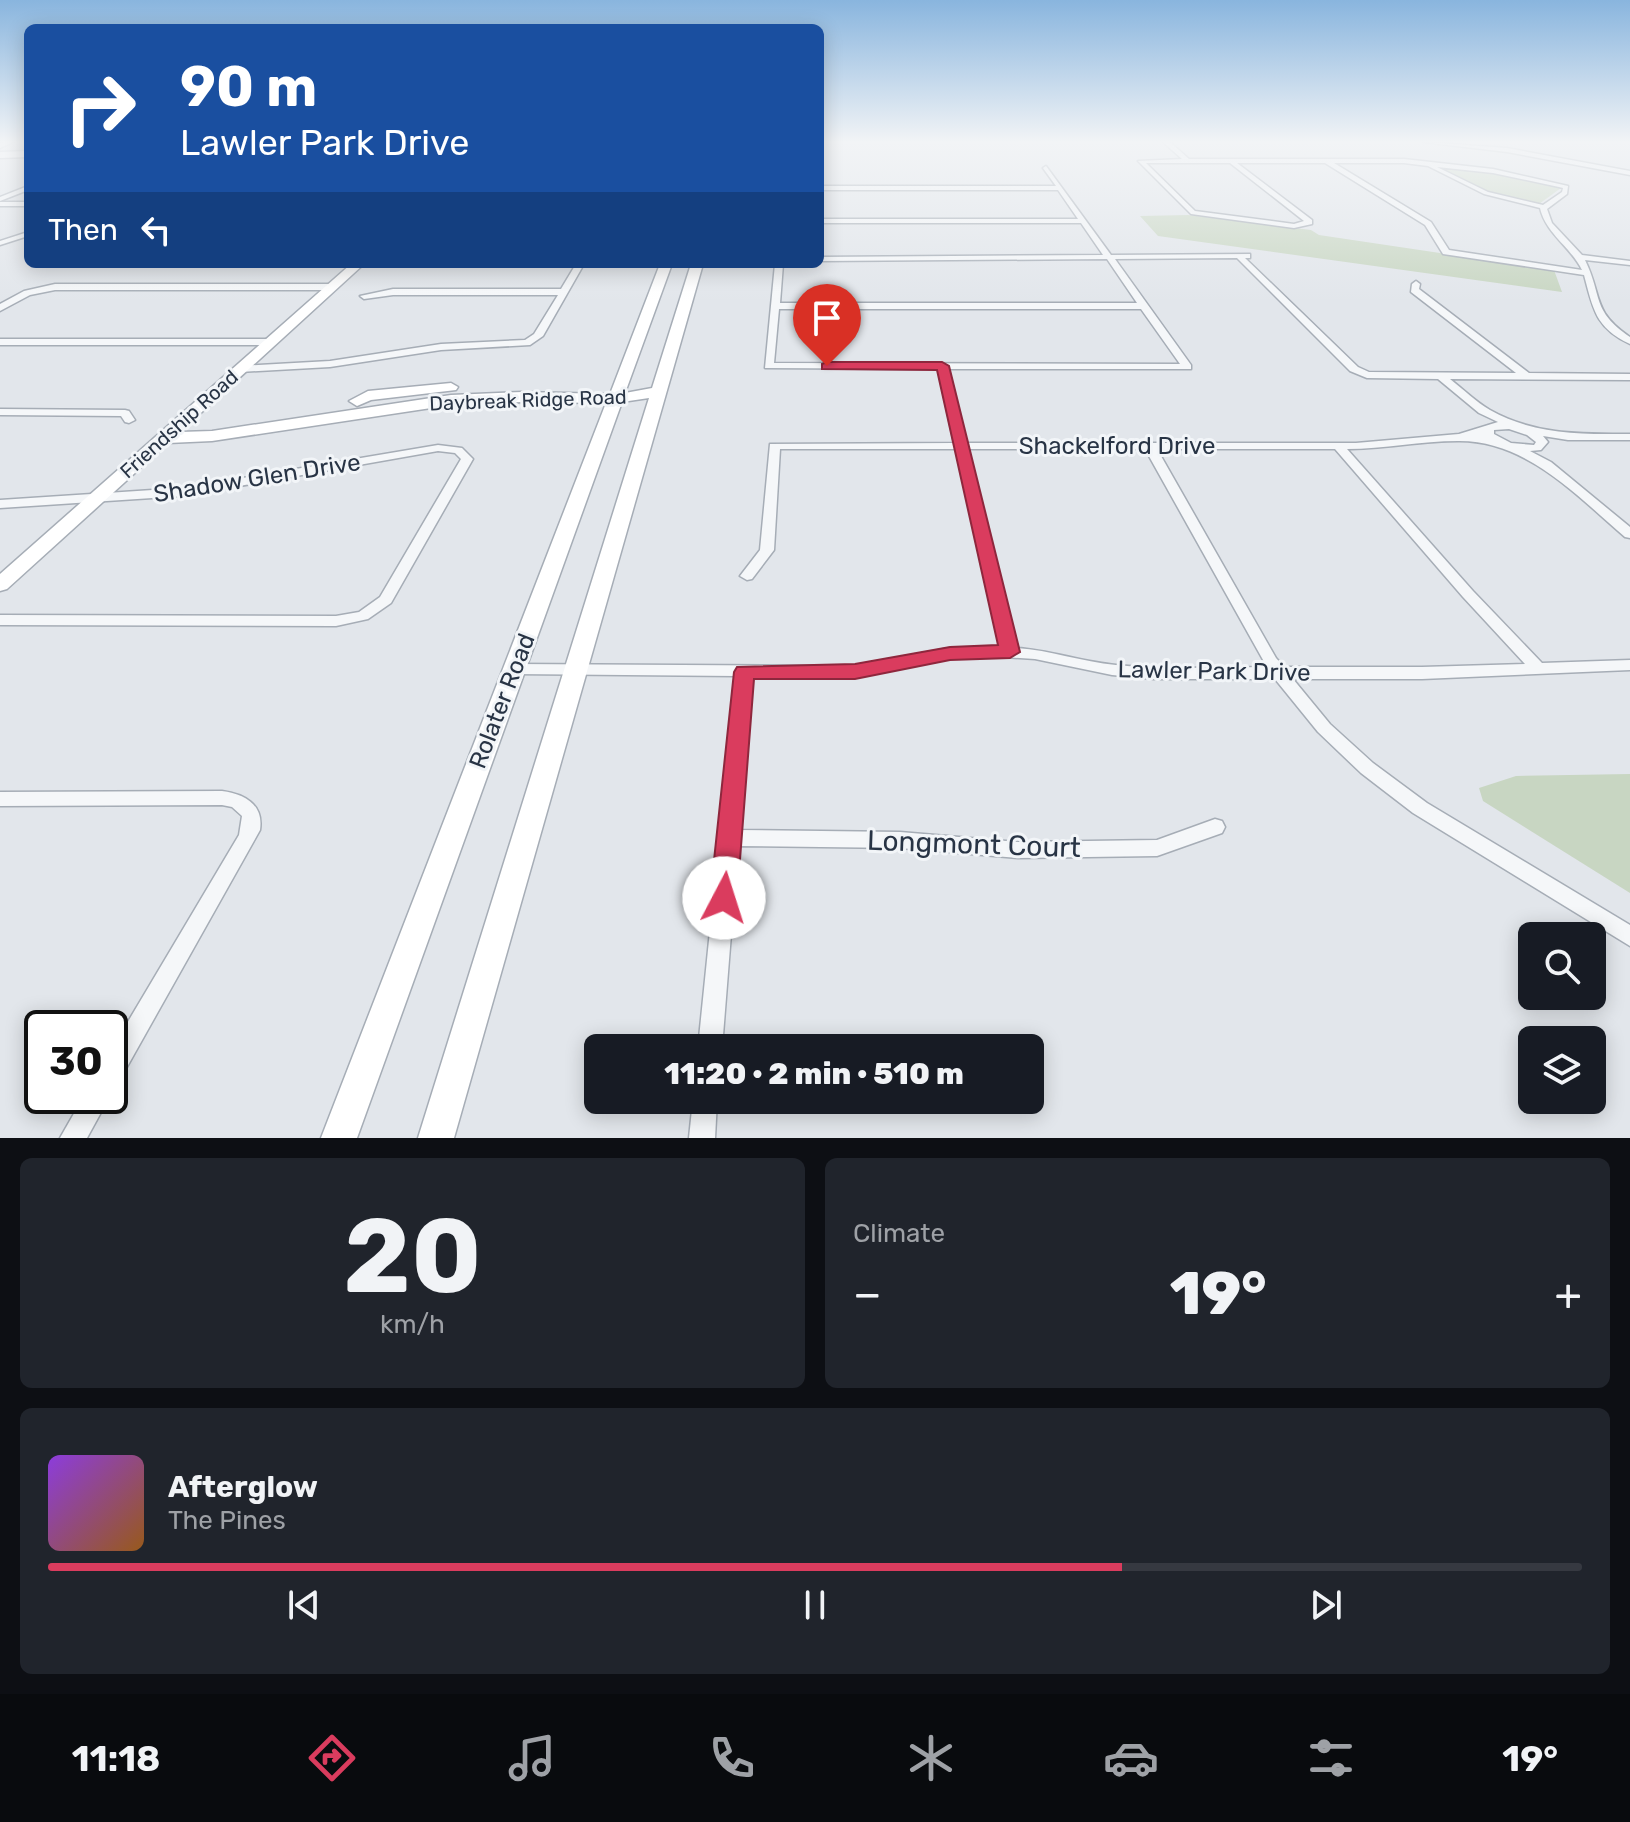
<!DOCTYPE html>
<meta charset="utf-8">
<style>
:root{--surface:#171b24;--page:#20242c;--text:#f1f3f6;--muted:#9ea1a6;--line:#363941;--accent:#da3c5e}
body{margin:0;font-family:Rubik,sans-serif;background:var(--page);color:var(--text);height:100vh;display:flex;flex-direction:column;font-size:30px;white-space:nowrap}
*{box-sizing:border-box;margin:0}
p{font-size:26px;color:var(--muted)}
.icon{flex:none;width:44px;height:44px;fill:none;stroke:currentColor;stroke-width:2;stroke-linecap:round;stroke-linejoin:round}
.map{position:relative;height:1138px;overflow:hidden}
.details{display:flex;flex-direction:column;gap:20px;padding:20px;background:#0d0f14;flex:1}
.details>*{flex:none}
.top-card{position:absolute;left:24px;top:24px;width:800px;height:244px;border-radius:12px;box-shadow:0 4px 20px #0003;background:#1a4fa0;color:#fff;overflow:hidden}
.tools{position:absolute;left:1518px;top:922px;display:grid;gap:16px}
.tools a{display:grid;place-items:center;width:88px;height:88px;border-radius:12px;background:var(--surface);box-shadow:0 4px 20px #0003;font-size:40px}
.speed{position:absolute;left:24px;top:1010px;display:flex;gap:16px;font-size:40px;font-weight:700;text-align:center}
.speed>*{display:grid;place-content:center;width:104px;height:104px;border-radius:50%;background:var(--surface);box-shadow:0 4px 20px #0003;line-height:1}
.speed .limit{border:4px solid #111;border-radius:12px;background:#fff;color:#111}
.pin{position:absolute;display:grid;place-items:center;width:68px;height:68px;color:#fff;margin:-82px -34px;border-radius:50% 50% 50% 0;rotate:-45deg;box-shadow:0 0 8px #0007}
.pin .icon{rotate:45deg}
.me{position:absolute;width:88px;margin:-44px;rotate:5deg;stroke-linejoin:round;filter:drop-shadow(0 0 6px #0008)}
.turn{display:flex;align-items:center;gap:28px;height:168px;padding:0 24px;font-size:36px}
.turn .icon{width:104px;height:104px;stroke-width:2.5}
.turn b{display:block;font-size:56px;line-height:68px}
.then{display:flex;align-items:center;height:76px;padding:0 24px;background:#0003;gap:16px;font-size:30px}
.big{font-size:60px;font-weight:800;line-height:1.1}
.details .widget{flex:1;display:flex;flex-direction:column;justify-content:center;gap:12px;min-width:0;padding:0 28px;border-radius:12px;background:var(--page)}
.details .dial{align-items:center;gap:0}
.dial b{font-size:104px;line-height:1}
.song{display:flex;align-items:center;gap:24px}
.cover{width:96px;height:96px;border-radius:12px;background:linear-gradient(135deg,hsl(270 70% 55%),hsl(30 70% 35%))}
.played{height:8px;border-radius:4px;background:linear-gradient(90deg,var(--accent) 70%,var(--line) 70%)}
.keys{display:flex;justify-content:space-around;direction:ltr}
.heat{display:flex;justify-content:space-between;align-items:center;font-size:44px;direction:ltr}
.details .tiles{flex:1;display:grid;gap:20px;grid-template-columns:1fr 1fr}
.widget:last-child{grid-column:span 2}
.trip{position:absolute;left:584px;top:1034px;width:460px;height:80px;border-radius:12px;background:var(--surface);box-shadow:0 4px 20px #0003;font-weight:800;line-height:80px;text-align:center}
.menu{display:flex;height:128px;justify-content:space-around;align-items:center;background:#090b0e;color:var(--muted)}
.menu .icon{width:56px;height:56px}
.menu .current{color:var(--accent)}
.menu b{font-size:36px;color:var(--text)}
.map>svg:first-child{display:block}
.green{fill:#c8d6c2}
.lines{fill:none;stroke-linecap:round;stroke-linejoin:round}
.street-casing{stroke:#a6adb6;stroke-width:3}
.secondary-casing{stroke:#a6adb6;stroke-width:3}
.street{fill:#f5f7f9;fill-rule:evenodd}
.secondary{fill:#fff;fill-rule:evenodd}
.route{fill:#da3c5e;stroke:#8e273d;stroke-width:2}
.labels{text-anchor:middle;dominant-baseline:central;stroke-width:6;stroke-linejoin:round;paint-order:stroke}
.far-street-label{font-size:20px;fill:#283445;stroke:#f2f5f8}
.street-label{font-size:24px;fill:#283445;stroke:#f2f5f8}
.near-street-label{font-size:28px;fill:#283445;stroke:#f2f5f8}
</style>
<div class="map">
<svg width="1630" height="1138" viewBox="0 0 1630 1138">
<rect width="100%" height="100%" fill="#e2e6eb"/>
<g class="green">
<polygon points="1438,167 1484,170 1561,188 1539,204 1534,204 1491,193"/>
<polygon points="1188,215 1311,230 1319,235 1554,270 1562,292 1158,236 1140,216"/>
<polygon points="1630,774 1630,893 1483,801 1479,788 1516,776"/>
</g>
<g class="lines">
<g class="street-casing">
<g id="street">
<polygon points="4,142 13,142 0,148 0,144"/>
<path d="M1163,142H1170L1189,159H1404L1493,169L1568,186L1567,194L1547,209L1552,223L1582,255L1630,261V265L1585,260C1603,297 1591,310 1630,337V344C1595,328 1593,308 1584,275L1443,254L1425,225L1325,163H1237L1312,220V224L1294,228L1191,214L1138,161L1182,159ZM1146,163H1230L1304,221L1294,224L1195,211ZM1334,163H1404L1428,166L1484,194L1540,208C1546,234 1571,247 1582,270L1449,250L1431,222ZM1437,167L1493,173L1559,187L1563,188L1562,192L1543,205L1488,192Z"/>
<polygon points="1423,142 1507,148 1630,171 1630,175 1507,152"/>
<path d="M1046,166L1111,255L1250,254V258H1245L1358,367L1369,372L1516,373L1411,292L1412,284L1416,281L1420,284L1419,289L1529,373L1630,374V380L1450,379C1463,389 1476,402 1490,410C1535,435 1579,434 1630,434V440H1568L1543,436L1548,442L1541,450L1530,451L1551,462L1630,527V538L1625,537C1577,496 1526,440 1458,441C1421,441 1384,449 1347,449L1473,591L1542,663L1630,660V670L1422,679H1293L1330,724L1373,763L1427,803L1630,925V946L1413,813L1361,773L1318,732L1275,679H1154L1112,675L1035,659L989,656L950,658L855,676H752L739,830L900,832L1018,842L1157,840L1215,819L1222,821L1225,827L1222,833L1157,856L1018,858L900,848L738,846L722,1048H698L736,676L514,674L508,673L506,669L508,665L514,664L855,666L950,648L1001,647L956,449H780L774,550L752,579L747,580L740,576L760,550L770,444L954,443L938,369L765,368L775,264H783L780,303H1137L1107,259L820,261V257L1103,255L1081,223H820V219H1078L1058,190H820V186H1056L1043,168ZM1237,258L1350,371L1367,378L1438,379L1479,413L1498,422L1459,434L1356,443H966L948,369H1191V365L1115,259ZM779,309H1141L1180,364L774,363ZM1509,429L1527,435L1536,442L1534,445L1511,443L1494,434V430ZM968,449H1145L1267,667C1216,667 1166,670 1116,665C1082,662 1050,650 1017,648ZM1157,449H1335L1463,597L1525,664L1422,667H1284L1276,658Z"/>
<polygon points="28,186 28,190 0,201 0,197"/>
<rect x="0" y="202" width="28" height="4"/>
<polygon points="28,232 28,236 0,245 0,241"/>
<polygon points="576,264 584,264 543,336 530,345 441,350 330,367 240,372 235,369 240,366 330,361 441,344 525,340 534,334 558,295 393,295 364,299 360,296 393,289 561,289"/>
<polygon points="55,284 332,284 336,287 332,290 55,290 30,295 0,311 0,304 24,291"/>
<polygon points="0,339 271,339 276,342 271,345 0,345"/>
<polygon points="0,409 125,410 129,411 135,420 129,423 125,422 121,416 0,415"/>
<polygon points="438,445 462,448 473,459 391,603 368,619 336,626 0,625 0,615 336,616 359,612 380,597 461,459 455,453 438,451 183,496 0,508 0,500 183,488"/>
<path d="M222,791C244,794 264,804 260,830L118,1083L110,1087V1052L239,835L242,816L232,807L222,805L0,806V792Z"/>
<polygon points="84,1096 110,1096 87,1138 60,1138"/>
<polygon points="693,1100 717,1100 715,1138 689,1138"/>
</g>
</g>
<g class="secondary-casing">
<g id="secondary">
<polygon points="28,151 28,157 0,158 0,152"/>
<polygon points="351,264 364,264 180,432 212,431 451,395 522,392 610,394 660,264 672,264 625,393 652,388 691,264 703,264 454,1138 418,1138 649,398 622,402 357,1138 321,1138 606,403 522,402 451,405 212,441 168,443 7,589 0,591 0,574"/>
<polygon points="451,383 458,387 456,390 371,400 357,406 349,401 368,391"/>
</g>
</g>
<use href="#street" class="street"/>
<use href="#secondary" class="secondary"/>
</g>
<linearGradient id="sky" x2="0" y2="1"><stop stop-color="#89b5de"/><stop offset="0.47" stop-color="#f2f4f6"/><stop offset="1" stop-color="#f2f4f6" stop-opacity="0"/></linearGradient>
<rect width="1630" height="302" fill="url(#sky)"/>
<polygon class="route" points="827,362 942,362 949,366 1020,652 1010,658 950,660 855,679 754,679 737,898 733,906 724,910 714,906 710,898 734,672 737,667 855,664 950,647 998,645 937,370 822,369 822,364"/>
<g class="labels">
<g class="far-street-label">
<text transform="translate(528 400) rotate(-2)">Daybreak Ridge Road</text>
<text transform="translate(179 424) rotate(-42)">Friendship Road</text>
</g>
<g class="street-label">
<text x="1117" y="446">Shackelford Drive</text>
<text transform="translate(257 478) rotate(-9)">Shadow Glen Drive</text>
<text transform="translate(1214 671) rotate(1)">Lawler Park Drive</text>
<text transform="translate(502 701) rotate(-69)">Rolater Road</text>
</g>
<g class="near-street-label">
<text transform="translate(974 844) rotate(2)">Longmont Court</text>
</g>
</g>
</svg>
<div class="tools">
<a><svg class="icon" aria-label="search" viewBox="0 0 24 24"><circle cx="10" cy="10" r="6"/><path d="M15 15l6 6"/></svg></a>
<a><svg class="icon" aria-label="layers" viewBox="0 0 24 24"><path d="M12 4l9 5-9 5-9-5zM3 14l9 5 9-5"/></svg></a>
</div>
<div class="speed"><div class="limit">30</div></div>
<div class="pin" style="left:827px;top:366px;background:#d93025"><svg class="icon" aria-label="arrive" viewBox="0 0 24 24"><path d="M6 21V4h12l-3 4 3 4H6"/></svg></div>
<svg class="me" style="left:724px;top:898px" viewBox="-20 -20 40 40"><circle r="19" fill="#fff"/><path d="M0-13L10 11 0 6-10 11z" fill="#da3c5e"/></svg>
<div class="trip">11:20 · 2 min · 510 m</div>
<div class="top-card">
<div class="turn"><svg class="icon" aria-label="right" viewBox="0 0 24 24"><path d="M7 20v-9h11M14 6l5 5-5 5"/></svg><div><b>90 m</b>Lawler Park Drive</div></div>
<div class="then">Then<svg class="icon" aria-label="left" viewBox="0 0 24 24"><path d="M17 20v-9H6M10 6l-5 5 5 5"/></svg></div>
</div>
</div>
<section class="details">
<div class="tiles">
<div class="widget dial"><b>20</b><p>km/h</p></div>
<div class="widget"><p>Climate</p>
<div class="heat"><a>−</a><b class="big">19°</b><a>+</a></div>
</div>
<div class="widget">
<div class="song"><i class="cover"></i><div><b>Afterglow</b><p>The Pines</p></div></div>
<div class="played"></div>
<div class="keys"><svg class="icon" aria-label="previous" viewBox="0 0 24 24"><path d="M18 5L8 12l10 7zM5 5v14"/></svg><svg class="icon" aria-label="pause" viewBox="0 0 24 24"><path d="M8 5v14M16 5v14"/></svg><svg class="icon" aria-label="next" viewBox="0 0 24 24"><path d="M6 5l10 7-10 7zM19 5v14"/></svg></div>
</div>
</div>
</section>
<nav class="menu">
<b>11:18</b>
<svg class="icon current" aria-label="directions" viewBox="0 0 24 24"><path d="M12 3l9 9-9 9-9-9zM9 14v-3h6M13 9l2 2-2 2"/></svg>
<svg class="icon" aria-label="music" viewBox="0 0 24 24"><path d="M9 18V5l10-2v13"/><circle cx="6" cy="18" r="3"/><circle cx="16" cy="16" r="3"/></svg>
<svg class="icon" aria-label="phone" viewBox="0 0 24 24"><path d="M5 4h4l2 5-3 2q2 4 5 5l2-3 5 2v4C11 20 4 13 5 4z"/></svg>
<svg class="icon" aria-label="climate" viewBox="0 0 24 24"><path d="M12 3v18M4 7l16 10M4 17L20 7"/></svg>
<svg class="icon" aria-label="car" viewBox="0 0 24 24"><path d="M5 17H2v-5l4-1 3-4h7l3 4 3 1v5h-3M9 17h6M6 11h13"/><circle cx="7" cy="17" r="2"/><circle cx="17" cy="17" r="2"/></svg>
<svg class="icon" aria-label="filters" viewBox="0 0 24 24"><path d="M4 7h16M4 17h16"/><circle cx="9" cy="7" r="2"/><circle cx="15" cy="17" r="2"/></svg>
<b>19°</b>
</nav>
